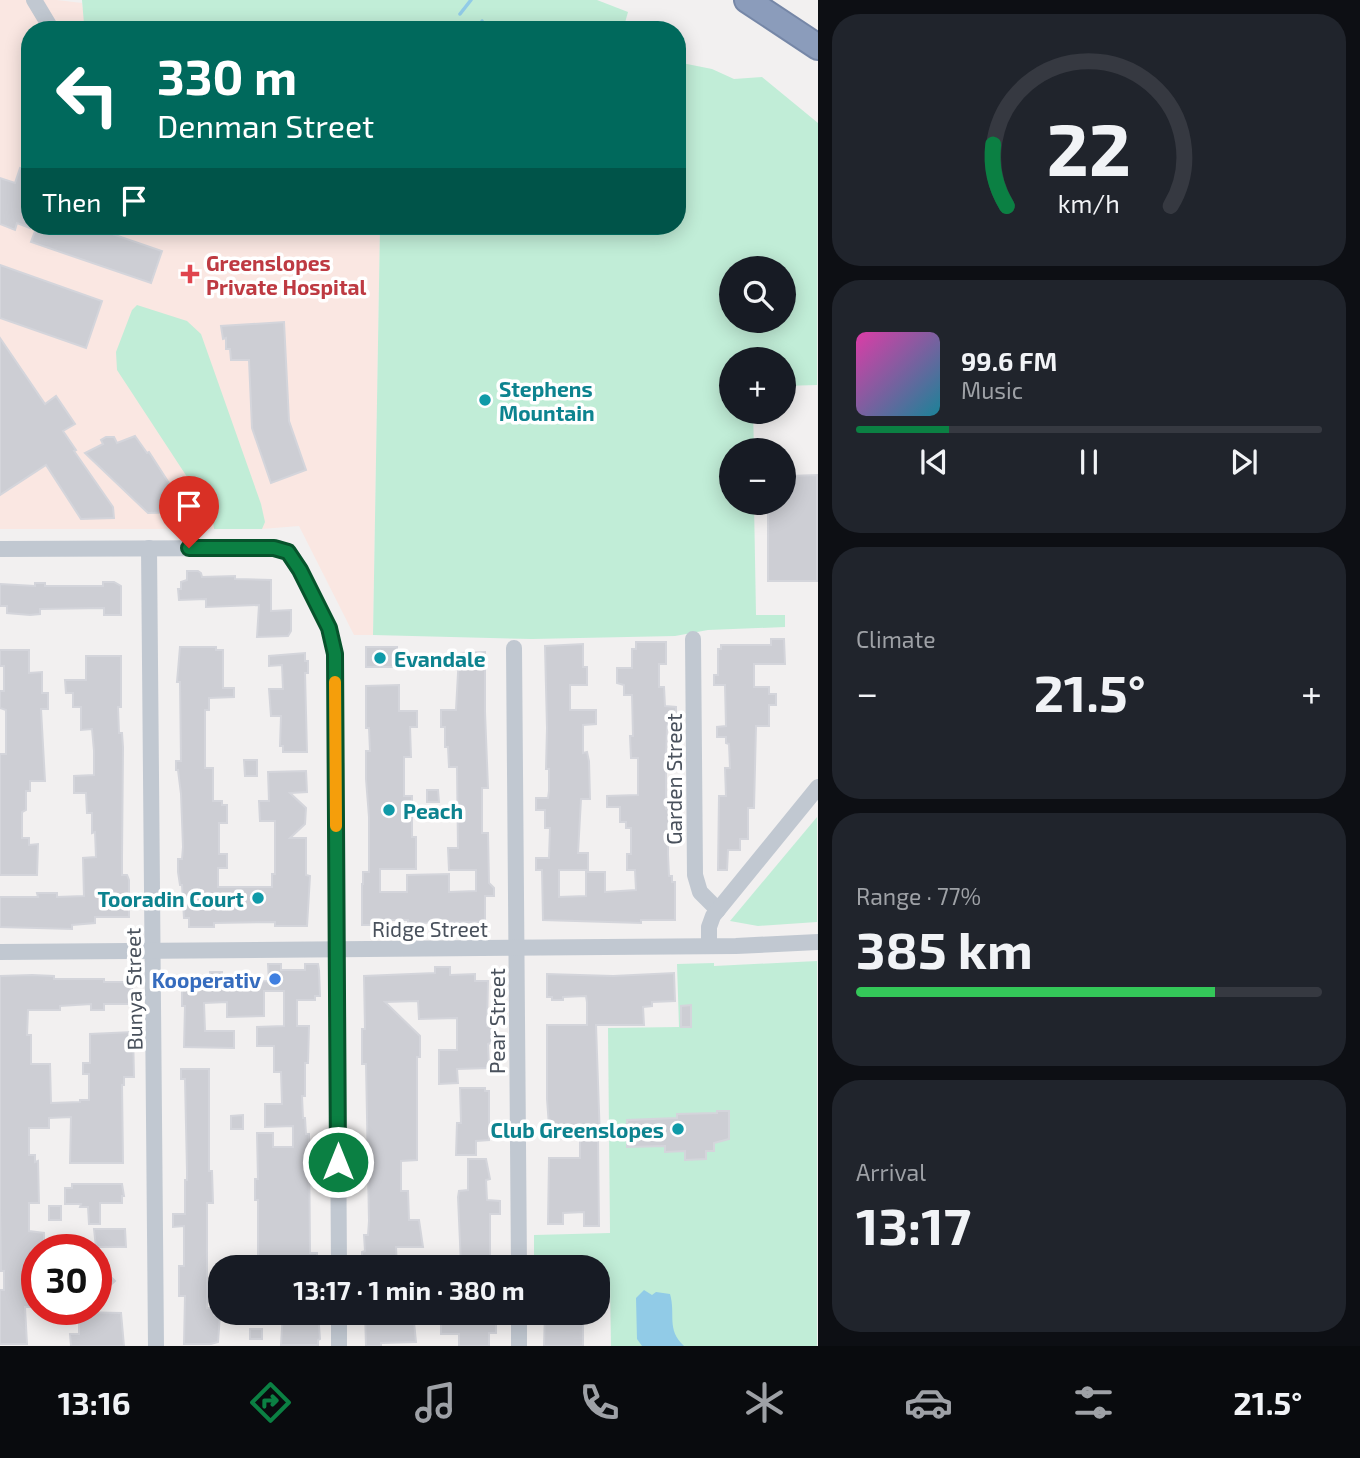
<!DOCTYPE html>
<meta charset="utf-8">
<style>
:root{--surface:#171b24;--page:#20242c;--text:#f1f3f6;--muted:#9ea1a6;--line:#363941;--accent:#0b8043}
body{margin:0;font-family:"Exo 2",sans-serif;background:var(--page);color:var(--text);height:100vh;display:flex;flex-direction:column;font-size:26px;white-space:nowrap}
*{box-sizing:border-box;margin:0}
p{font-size:23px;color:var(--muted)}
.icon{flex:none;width:38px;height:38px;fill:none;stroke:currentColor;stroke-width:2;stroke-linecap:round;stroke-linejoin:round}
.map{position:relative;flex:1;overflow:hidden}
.panel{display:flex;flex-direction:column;gap:14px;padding:14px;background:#0d0f14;width:542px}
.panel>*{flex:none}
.banner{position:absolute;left:21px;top:21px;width:665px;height:214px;border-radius:28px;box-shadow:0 4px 18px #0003;background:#00695c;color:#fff;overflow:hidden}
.buttons{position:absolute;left:719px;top:256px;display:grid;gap:14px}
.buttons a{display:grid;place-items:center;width:77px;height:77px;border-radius:50%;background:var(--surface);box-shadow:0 4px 18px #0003;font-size:35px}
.speed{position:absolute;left:21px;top:1234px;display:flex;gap:14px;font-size:35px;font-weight:700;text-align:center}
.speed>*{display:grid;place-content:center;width:91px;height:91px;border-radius:50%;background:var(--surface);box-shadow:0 4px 18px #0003;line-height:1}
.speed .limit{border:10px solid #d22;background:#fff;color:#111}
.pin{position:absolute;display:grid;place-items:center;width:60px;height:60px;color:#fff;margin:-72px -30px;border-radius:50% 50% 50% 0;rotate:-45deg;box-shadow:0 0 7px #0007}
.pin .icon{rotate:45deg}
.me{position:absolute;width:77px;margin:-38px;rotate:0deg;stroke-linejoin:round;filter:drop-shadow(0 0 5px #0008)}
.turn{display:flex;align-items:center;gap:24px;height:147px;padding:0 21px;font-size:32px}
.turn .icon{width:91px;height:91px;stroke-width:2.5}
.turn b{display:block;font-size:49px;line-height:60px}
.then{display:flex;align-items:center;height:66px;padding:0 21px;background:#0003;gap:14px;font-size:26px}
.big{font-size:52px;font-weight:700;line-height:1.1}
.panel .widget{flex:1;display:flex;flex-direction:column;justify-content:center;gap:10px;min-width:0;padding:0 24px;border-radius:28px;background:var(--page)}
.panel .dial{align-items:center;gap:0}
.dial svg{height:182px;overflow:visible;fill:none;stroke:var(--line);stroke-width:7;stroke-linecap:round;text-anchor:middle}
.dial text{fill:var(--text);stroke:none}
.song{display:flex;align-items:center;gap:21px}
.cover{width:84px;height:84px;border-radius:10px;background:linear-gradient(135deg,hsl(320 70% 55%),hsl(190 70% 35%))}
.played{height:7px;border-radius:4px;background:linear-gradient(90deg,var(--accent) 20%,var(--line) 20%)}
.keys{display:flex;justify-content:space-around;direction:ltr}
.heat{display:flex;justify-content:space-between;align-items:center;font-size:38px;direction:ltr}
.charge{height:10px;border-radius:5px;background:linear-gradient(90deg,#34c759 77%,var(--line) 0)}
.trip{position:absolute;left:208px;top:1255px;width:402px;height:70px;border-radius:28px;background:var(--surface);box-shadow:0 4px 18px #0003;font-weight:700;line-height:70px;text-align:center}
.dock{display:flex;height:112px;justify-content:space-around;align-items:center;background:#090b0e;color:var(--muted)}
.dock .icon{width:49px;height:49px}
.dock .selected{color:var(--accent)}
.dock b{font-size:32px;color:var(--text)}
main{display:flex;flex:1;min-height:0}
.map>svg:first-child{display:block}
.medical{fill:#fae7e2}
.green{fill:#c1edd7;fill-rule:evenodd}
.water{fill:#91cbe7}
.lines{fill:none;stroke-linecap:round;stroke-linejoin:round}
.stream{stroke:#91cbe7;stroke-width:3.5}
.building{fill:#cdced4;stroke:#d4d5db;stroke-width:2}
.highway-casing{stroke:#7687a7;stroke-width:28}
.minor{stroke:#c1c8d1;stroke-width:16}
.highway{stroke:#8b9cbb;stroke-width:24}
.route-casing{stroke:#07532c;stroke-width:18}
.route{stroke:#0b8043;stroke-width:12}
.slow{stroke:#f59e0b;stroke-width:12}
.health-dot{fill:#e0444e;stroke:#fff;stroke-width:2.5}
.culture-dot{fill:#0f9aa8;stroke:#fff;stroke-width:2.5}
.shop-dot{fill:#3f7fe0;stroke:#fff;stroke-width:2.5}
.labels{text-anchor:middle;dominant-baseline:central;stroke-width:7;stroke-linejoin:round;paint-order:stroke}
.health-label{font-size:21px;font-weight:bold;fill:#be3a42;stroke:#fff;text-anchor:start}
.culture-label{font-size:21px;font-weight:bold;fill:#0d838f;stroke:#fff;text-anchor:start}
.street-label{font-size:21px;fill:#49515c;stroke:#fff}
.shop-label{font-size:21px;font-weight:bold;fill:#366cbe;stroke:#fff;text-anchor:end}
</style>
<main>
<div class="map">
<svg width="818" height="1346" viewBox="0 0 818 1346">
<rect width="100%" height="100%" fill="#f2f0f0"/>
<polygon class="medical" points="0,0 57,0 82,3 85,24 264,30 30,30 30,226 380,226 373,635 354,635 299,526 262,529 0,529"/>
<g class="green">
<polygon points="82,0 597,0 628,12 623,30 264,30 84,24"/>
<path d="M677,62L712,69L734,79L762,77L818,123L817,385L784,386V359H732V411H753L754,450H732V502H754L756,615H785V627L708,630L675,636L532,639L373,635L380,226H677ZM732,268H784V320H732Z"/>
<polygon points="137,305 187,321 201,334 261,504 265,522 262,529 214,529 212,515 117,370 116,352 132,310"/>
<polygon points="817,817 817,922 758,926 730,921"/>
<polygon points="817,961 817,1346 611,1346 610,1284 599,1284 598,1267 534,1267 534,1235 610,1233 608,1028 679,1027 677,964 714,963 714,966"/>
</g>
<path class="water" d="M644,1290L652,1295L656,1292L670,1294C676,1315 666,1329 684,1346H642L637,1339L636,1298Z"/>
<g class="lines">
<g class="stream">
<polyline points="460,14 471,0"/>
<polyline points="482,21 486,30"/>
</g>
</g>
<g class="building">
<polygon points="20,168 30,172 30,228 17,223 15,230 0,224 0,178 15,183"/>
<polygon points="37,226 89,226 162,251 151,283 31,242"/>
<polygon points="0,265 102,301 86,348 0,318"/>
<polygon points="284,322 289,421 306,470 271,483 252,428 249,360 231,360 230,349 226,349 226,338 223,339 221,326"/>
<polygon points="0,338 45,404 56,396 75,424 63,431 76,450 74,451 113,507 114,518 81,519 46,465 0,495"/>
<polygon points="135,436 147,453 149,452 185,508 182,508 184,512 148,513 85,453 103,444 101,440 106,437 114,437 117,443"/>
<polygon points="817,475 817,581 768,581 768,502 784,502 784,492 789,492 789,476"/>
<polygon points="187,571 198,571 201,573 202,577 235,576 235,579 271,580 271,611 291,610 291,631 288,636 257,637 259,605 206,607 206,599 179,600 178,589 181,589 181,582 187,580"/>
<polygon points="103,582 114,582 121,586 121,615 104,615 104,608 40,609 40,614 30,615 7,613 7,606 0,606 0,584 35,586 35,583 45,583 45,586 103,586"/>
<polygon points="771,639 784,639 785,664 754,664 754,687 769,687 769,694 776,694 776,705 769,705 769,726 756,726 754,808 748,808 748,839 740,839 740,850 728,850 727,870 718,870 719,796 726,796 725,768 730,768 729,744 726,743 726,737 717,737 717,727 726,726 725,685 714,685 714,675 718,675 718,649 721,649 721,645 771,645"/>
<polygon points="636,642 666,642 666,664 659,664 659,687 664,687 665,706 676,707 676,720 669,720 667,727 666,760 666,809 670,811 670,821 668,828 668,855 669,876 672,876 672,882 675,882 675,920 641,920 641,923 543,920 542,870 536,870 536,858 549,858 550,828 545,828 545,810 536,810 536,798 548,798 549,791 549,769 546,769 547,728 545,646 583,644 583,667 587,667 587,685 570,685 570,710 596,710 596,724 583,725 583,753 587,752 589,761 590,799 581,799 578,853 588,853 588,870 559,870 559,897 586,896 586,872 605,872 605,892 636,890 635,870 627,870 627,854 631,854 631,828 626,828 626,822 620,822 620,807 607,807 607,796 638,795 638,758 631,758 630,736 633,736 632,695 624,695 624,685 617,683 617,668 632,668 632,649 636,649"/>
<polygon points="180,647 216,647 216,650 223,650 223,688 234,688 234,697 209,698 209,710 205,710 205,768 213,768 213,801 222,801 222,805 227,805 227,823 219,823 219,854 227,854 227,868 218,868 218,887 272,887 272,874 275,874 275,821 260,821 259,801 269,801 268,772 306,771 307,792 290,793 306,808 305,824 290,838 306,838 306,875 310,876 307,926 275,926 275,922 214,923 214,927 189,927 189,918 184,918 182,885 180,885 178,872 178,859 182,859 183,847 181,794 178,770 176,770 176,761 181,761 180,682 177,682"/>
<polygon points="366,647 397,647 396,667 366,667"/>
<polygon points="0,650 29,650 29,673 42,672 42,693 48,693 48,709 41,709 45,781 30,781 30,791 26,791 26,810 22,812 22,838 29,838 29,845 38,844 37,875 0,875 0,754 6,754 6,710 0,708 0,691 4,691 4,666 0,666"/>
<polygon points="485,652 485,712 488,788 482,788 482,833 488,833 489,883 494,888 494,896 485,896 485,922 408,923 408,920 378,920 378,925 362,925 362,884 363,884 363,872 369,872 369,817 366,779 366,751 370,751 369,728 366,728 366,686 399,685 399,711 417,711 417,727 410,727 411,757 404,757 404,796 412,796 412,837 416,837 416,869 380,869 380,892 407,892 407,875 449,874 449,892 476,891 476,870 449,870 448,848 458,848 457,767 449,767 448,747 445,747 445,727 441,727 441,710 456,710 459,655 461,653"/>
<polygon points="305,653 305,661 308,661 308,673 305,673 307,752 283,752 283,746 280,746 281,716 271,716 269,689 283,689 282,665 269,666 269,656"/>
<polygon points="86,656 121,656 121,707 118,707 119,733 122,733 123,747 122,857 122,875 127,875 129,880 129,917 95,917 95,923 72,925 72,929 0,927 0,897 38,897 37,893 57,893 57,897 84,896 83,858 96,857 95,832 92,833 92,813 87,813 86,793 74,793 74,776 94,775 94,751 92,729 81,730 81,707 73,707 73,693 66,693 65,680 86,680"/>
<polygon points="244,760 257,760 257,776 245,776"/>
<polygon points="427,790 438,790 439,802 427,802"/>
<polygon points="268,964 281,964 281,970 305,970 305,964 318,964 319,970 320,996 315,996 315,1000 297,1000 297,1026 309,1026 308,1063 305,1063 305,1096 302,1096 303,1118 305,1118 306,1134 309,1134 310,1253 317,1253 317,1267 258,1266 258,1200 255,1200 255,1179 258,1179 257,1133 273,1133 273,1147 293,1147 293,1126 265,1127 265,1104 282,1104 281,1072 274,1072 274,1046 257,1046 257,1027 284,1026 284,991 264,991 264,1016 227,1017 227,1002 204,1003 205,1031 234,1031 234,1048 184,1047 185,1006 182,1006 182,982 191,982 191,978 210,978 210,972 222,972 222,983 269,981"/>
<polygon points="435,967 450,967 450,975 475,974 475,981 488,981 487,1026 494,1027 494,1042 488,1044 489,1068 457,1069 458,1083 439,1084 439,1050 457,1050 457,1018 419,1019 418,1001 385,1002 420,1036 420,1057 417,1057 417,1160 401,1161 401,1191 408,1191 409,1220 419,1220 423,1247 396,1247 397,1266 362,1267 362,1252 365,1251 364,1235 368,1235 369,1221 366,1064 362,1064 362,1029 365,1029 364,976 435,973"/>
<polygon points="674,973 675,1001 652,1002 652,1006 643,1007 644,1025 596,1025 600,1140 598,1140 599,1226 584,1226 584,1212 563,1213 563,1224 548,1224 549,1158 580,1158 580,1138 550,1139 547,1099 547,1025 587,1025 587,1002 586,996 563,997 563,1000 552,1000 552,997 547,997 547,974 613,976"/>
<polygon points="32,975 54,976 54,979 104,979 104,982 132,982 132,1004 104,1004 104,1010 91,1010 91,1004 60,1006 60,1010 28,1010 27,1035 31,1035 31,1064 50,1064 51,1103 80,1102 80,1100 89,1100 89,1074 83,1074 83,1063 90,1063 90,1034 133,1032 134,1077 124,1077 124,1085 122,1085 123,1163 70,1163 71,1117 49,1118 49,1128 29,1128 29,1155 35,1155 35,1162 38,1161 39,1203 29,1203 29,1231 44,1233 44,1249 37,1250 37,1307 25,1307 27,1344 0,1344 0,1290 4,1290 4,1271 1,1271 0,1208 0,976"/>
<polygon points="691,1005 691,1027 681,1027 681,1006"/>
<polygon points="181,1069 209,1069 209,1171 212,1171 213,1203 207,1203 207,1308 213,1308 214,1315 220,1315 218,1342 211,1344 184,1344 185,1296 179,1296 179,1266 184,1266 184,1226 173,1227 173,1214 185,1214 185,1180 187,1180 187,1171 185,1079 181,1079"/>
<polygon points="460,1088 485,1088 485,1091 489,1091 489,1140 476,1141 476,1155 456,1155 457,1123 461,1123"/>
<polygon points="717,1111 729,1111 729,1139 714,1143 714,1151 706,1151 706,1159 685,1160 685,1151 665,1152 665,1146 627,1147 627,1120 677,1118 677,1114 717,1113"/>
<polygon points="243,1115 243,1129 231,1129 231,1116"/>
<polygon points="468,1159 486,1159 490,1179 486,1180 487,1200 500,1201 500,1214 490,1214 490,1265 461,1265 458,1197 459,1191 468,1190"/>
<polygon points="72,1184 122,1184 124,1196 122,1196 122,1203 100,1203 100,1224 89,1224 88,1207 80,1207 81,1204 65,1204 65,1188 72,1188"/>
<rect x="49" y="1206" width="12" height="14"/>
<polygon points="94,1229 125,1229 126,1247 96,1247"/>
<polygon points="96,1262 115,1281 96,1298"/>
<polygon points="79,1312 121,1313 124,1346 71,1346 70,1334 79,1334"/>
<polygon points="283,1312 318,1312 320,1339 318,1340 318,1345 281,1345"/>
<polygon points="365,1312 413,1312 416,1342 381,1343 381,1346 366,1346"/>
<polygon points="545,1312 583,1312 583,1346 544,1346"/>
<polygon points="496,1314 496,1333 489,1333 489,1346 459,1346 459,1334 441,1334 441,1315"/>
<rect x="250" y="1329" width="12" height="10"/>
</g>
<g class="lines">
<g class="highway-casing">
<polyline id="highway" points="747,0 818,47"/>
</g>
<g class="minor">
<polyline points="34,0 52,30"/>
<polyline points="149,548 156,1346"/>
<polyline points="0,549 278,548 287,552 293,558 329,628 335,654 339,1267"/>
<polyline points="693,639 695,875 700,892 718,910"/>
<polyline points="514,648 519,1267"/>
<polyline points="709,946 709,927 713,916 818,787"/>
<polyline points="0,952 736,946 818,942"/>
<polyline points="339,1312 339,1346"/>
<polyline points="519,1312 519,1346"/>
</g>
<use href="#highway" class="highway"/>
</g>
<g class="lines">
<g class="route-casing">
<polyline id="route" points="189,548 274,548 288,552 300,570 329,628 335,654 338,1162"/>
</g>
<use href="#route" class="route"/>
<polyline class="slow" points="335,682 336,826"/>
</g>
<path class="health-dot" d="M186.5 263.5h7v7h7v7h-7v7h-7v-7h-7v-7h7z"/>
<g class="culture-dot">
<circle cx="485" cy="400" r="7"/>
<circle cx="380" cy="658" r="7"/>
<circle cx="389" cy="810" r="7"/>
<circle cx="258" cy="898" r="7"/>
<circle cx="678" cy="1129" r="7"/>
</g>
<circle class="shop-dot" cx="275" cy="979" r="7"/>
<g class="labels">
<g class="health-label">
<text x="206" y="262">Greenslopes<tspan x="206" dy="24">Private Hospital</tspan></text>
</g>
<g class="culture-label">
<text x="499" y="388">Stephens<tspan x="499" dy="24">Mountain</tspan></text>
<text x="394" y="658">Evandale</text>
<text x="403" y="810">Peach</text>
<text x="244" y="898" text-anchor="end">Tooradin Court</text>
<text x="664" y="1129" text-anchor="end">Club Greenslopes</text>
</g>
<g class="street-label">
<text transform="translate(673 779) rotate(-90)">Garden Street</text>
<text x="430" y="928">Ridge Street</text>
<text transform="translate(133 989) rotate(-91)">Bunya Street</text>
<text transform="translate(496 1021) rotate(-90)">Pear Street</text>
</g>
<g class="shop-label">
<text x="261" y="979">Kooperativ</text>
</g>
</g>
</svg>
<div class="buttons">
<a><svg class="icon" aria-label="search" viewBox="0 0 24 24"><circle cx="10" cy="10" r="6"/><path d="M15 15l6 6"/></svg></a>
<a>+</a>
<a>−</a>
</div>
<div class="speed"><div class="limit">30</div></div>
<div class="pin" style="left:189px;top:548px;background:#d93025"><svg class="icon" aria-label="arrive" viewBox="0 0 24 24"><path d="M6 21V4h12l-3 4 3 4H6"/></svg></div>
<svg class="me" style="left:338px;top:1162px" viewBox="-20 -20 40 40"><circle r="17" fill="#0b8043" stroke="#fff" stroke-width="3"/><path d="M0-11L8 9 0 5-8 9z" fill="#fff"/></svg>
<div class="trip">13:17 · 1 min · 380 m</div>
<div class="banner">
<div class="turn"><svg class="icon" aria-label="left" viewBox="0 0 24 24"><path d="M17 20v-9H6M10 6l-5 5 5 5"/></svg><div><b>330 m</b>Denman Street</div></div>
<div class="then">Then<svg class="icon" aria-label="arrive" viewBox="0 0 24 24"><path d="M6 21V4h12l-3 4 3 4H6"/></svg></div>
</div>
</div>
<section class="panel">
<div class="widget dial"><svg viewBox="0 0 100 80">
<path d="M14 69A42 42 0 1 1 86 69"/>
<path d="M14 69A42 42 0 0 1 8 42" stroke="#0b8043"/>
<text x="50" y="56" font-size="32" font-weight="700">22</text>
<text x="50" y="72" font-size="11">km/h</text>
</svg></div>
<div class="widget">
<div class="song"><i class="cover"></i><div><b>99.6 FM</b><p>Music</p></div></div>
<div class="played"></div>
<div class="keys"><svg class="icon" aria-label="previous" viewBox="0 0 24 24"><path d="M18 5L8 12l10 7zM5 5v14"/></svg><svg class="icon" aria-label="pause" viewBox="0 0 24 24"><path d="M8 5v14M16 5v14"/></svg><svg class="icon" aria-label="next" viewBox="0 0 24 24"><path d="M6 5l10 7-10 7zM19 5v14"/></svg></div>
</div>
<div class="widget"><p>Climate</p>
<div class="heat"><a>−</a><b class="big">21.5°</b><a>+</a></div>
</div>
<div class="widget"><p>Range · 77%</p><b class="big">385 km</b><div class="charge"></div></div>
<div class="widget"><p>Arrival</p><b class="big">13:17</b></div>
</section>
</main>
<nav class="dock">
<b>13:16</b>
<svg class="icon selected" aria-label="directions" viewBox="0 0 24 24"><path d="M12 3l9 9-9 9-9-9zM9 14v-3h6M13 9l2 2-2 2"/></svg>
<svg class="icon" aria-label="music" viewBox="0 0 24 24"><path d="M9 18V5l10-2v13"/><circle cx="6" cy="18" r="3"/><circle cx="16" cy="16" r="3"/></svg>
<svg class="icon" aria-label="phone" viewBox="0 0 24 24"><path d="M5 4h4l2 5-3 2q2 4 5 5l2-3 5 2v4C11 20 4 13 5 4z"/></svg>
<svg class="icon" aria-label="climate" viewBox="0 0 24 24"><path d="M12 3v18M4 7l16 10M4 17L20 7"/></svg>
<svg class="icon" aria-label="car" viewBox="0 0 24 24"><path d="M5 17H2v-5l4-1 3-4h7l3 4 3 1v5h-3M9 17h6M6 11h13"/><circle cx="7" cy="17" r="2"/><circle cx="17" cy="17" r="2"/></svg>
<svg class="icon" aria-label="filters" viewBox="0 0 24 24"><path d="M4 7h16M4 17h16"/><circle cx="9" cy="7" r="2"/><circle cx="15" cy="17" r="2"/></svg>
<b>21.5°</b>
</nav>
